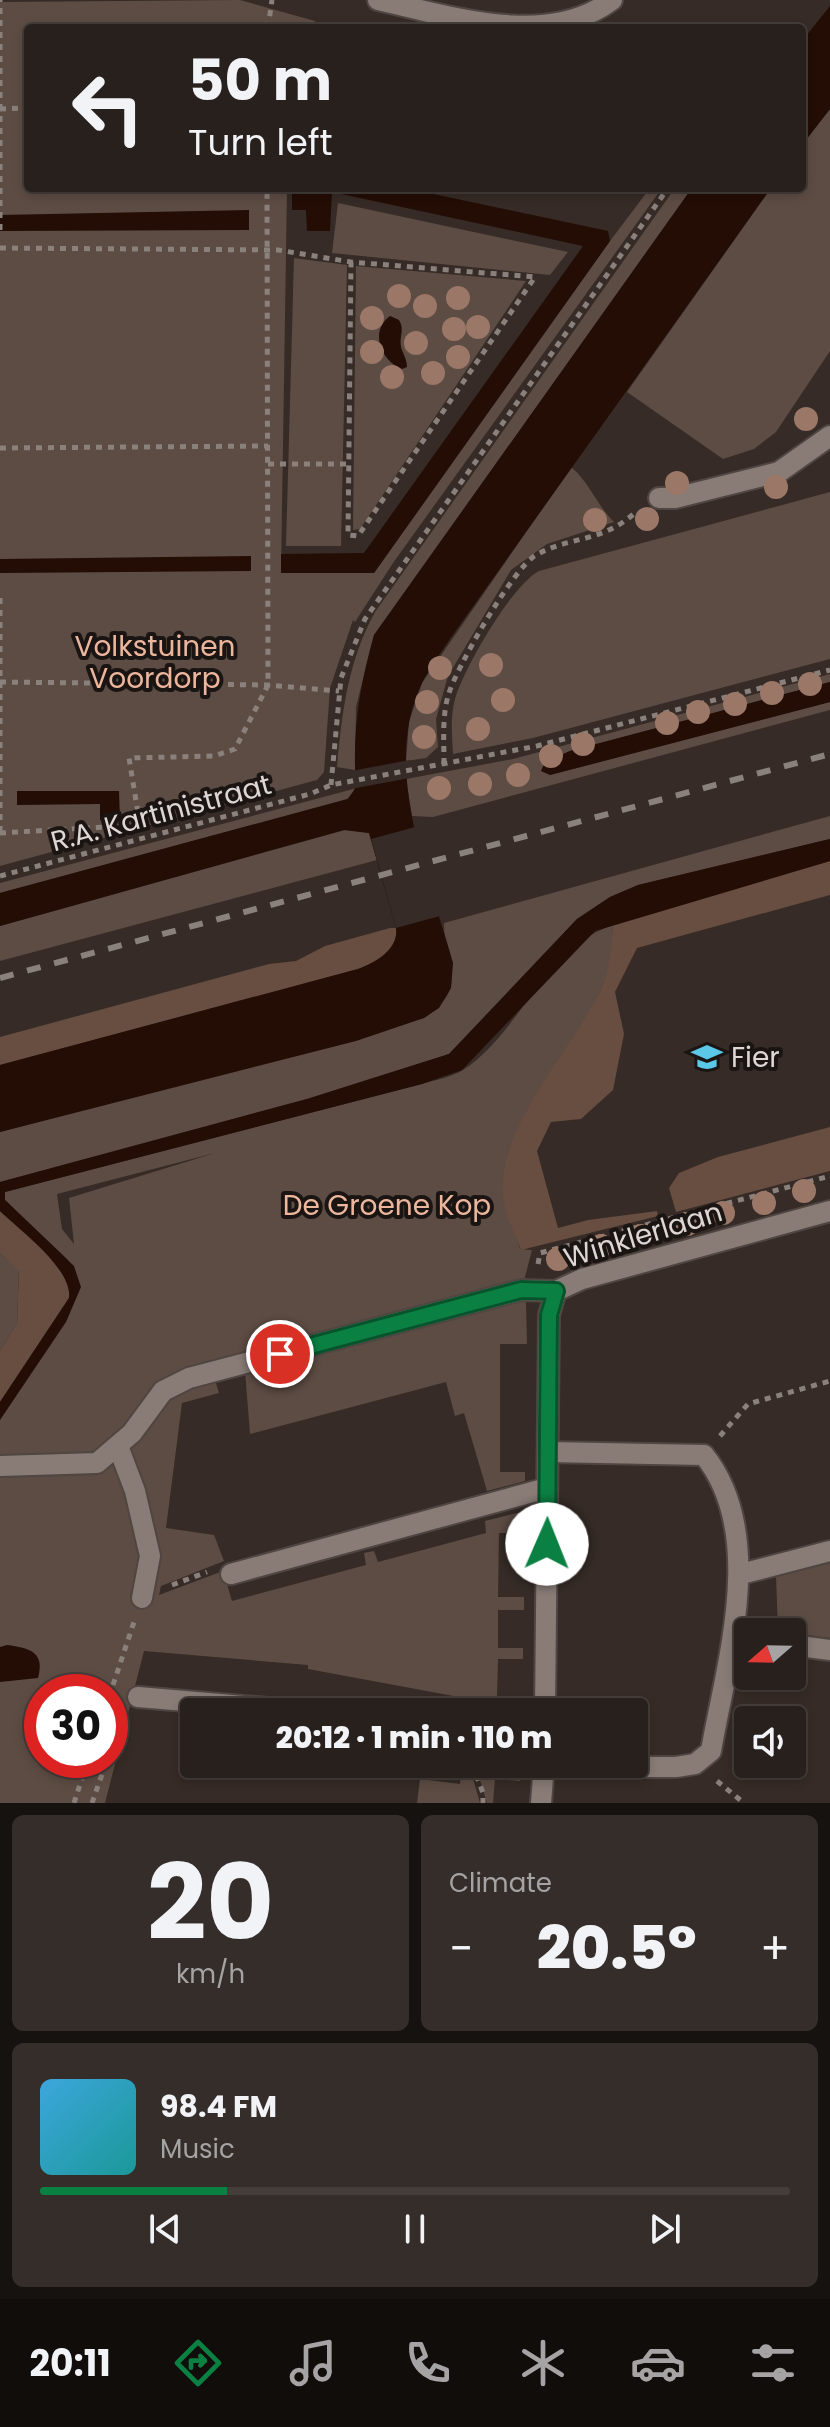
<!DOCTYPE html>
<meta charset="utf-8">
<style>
:root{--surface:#28201c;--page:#342d29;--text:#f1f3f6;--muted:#a5a3a3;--line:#443e3b;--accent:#0b8043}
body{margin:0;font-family:Poppins,sans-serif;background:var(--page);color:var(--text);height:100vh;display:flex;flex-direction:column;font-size:30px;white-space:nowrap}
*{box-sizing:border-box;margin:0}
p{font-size:26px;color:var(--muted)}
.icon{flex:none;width:44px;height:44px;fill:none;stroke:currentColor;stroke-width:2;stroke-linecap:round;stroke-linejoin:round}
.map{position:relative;height:1803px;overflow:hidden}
.sheet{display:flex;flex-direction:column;gap:12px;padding:12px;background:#16120f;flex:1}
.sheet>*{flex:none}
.hud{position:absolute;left:24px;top:24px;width:782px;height:168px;border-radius:8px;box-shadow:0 4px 12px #0003,0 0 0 2px var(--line);background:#28201c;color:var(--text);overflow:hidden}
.needle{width:52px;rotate:250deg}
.fabs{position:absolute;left:734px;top:1618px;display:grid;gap:16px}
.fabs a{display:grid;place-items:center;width:72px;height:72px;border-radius:8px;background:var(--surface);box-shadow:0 4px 12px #0003,0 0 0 2px var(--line);font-size:40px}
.speed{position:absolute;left:24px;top:1674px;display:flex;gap:16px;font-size:40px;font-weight:700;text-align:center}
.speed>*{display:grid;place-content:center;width:104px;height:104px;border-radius:50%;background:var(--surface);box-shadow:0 4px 12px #0003,0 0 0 2px var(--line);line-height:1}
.speed .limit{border:12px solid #d22;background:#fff;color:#111}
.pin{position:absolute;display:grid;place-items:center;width:68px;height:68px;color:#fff;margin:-34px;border:4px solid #fff;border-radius:50%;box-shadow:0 2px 8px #0007}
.me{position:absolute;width:88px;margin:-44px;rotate:1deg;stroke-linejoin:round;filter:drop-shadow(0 0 6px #0008)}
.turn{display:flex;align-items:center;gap:28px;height:168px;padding:0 32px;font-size:36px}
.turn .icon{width:104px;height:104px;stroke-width:2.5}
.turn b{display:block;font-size:56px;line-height:68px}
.big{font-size:60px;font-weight:800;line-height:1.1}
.sheet .card{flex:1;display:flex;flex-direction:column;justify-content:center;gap:12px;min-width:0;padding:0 28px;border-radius:12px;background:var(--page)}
.sheet .dial{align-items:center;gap:0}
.dial b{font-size:104px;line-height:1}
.song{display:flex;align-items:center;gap:24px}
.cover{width:96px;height:96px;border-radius:12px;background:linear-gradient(135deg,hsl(200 70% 55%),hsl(180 70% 35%))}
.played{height:8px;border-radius:4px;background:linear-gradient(90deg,var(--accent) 25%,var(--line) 25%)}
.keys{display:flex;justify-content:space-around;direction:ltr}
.heat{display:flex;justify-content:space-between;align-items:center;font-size:44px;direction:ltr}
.sheet .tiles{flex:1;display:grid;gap:12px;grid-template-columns:1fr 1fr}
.card:last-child{grid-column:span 2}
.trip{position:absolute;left:180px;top:1698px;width:468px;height:80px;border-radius:8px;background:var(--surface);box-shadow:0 4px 12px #0003,0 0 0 2px var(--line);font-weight:800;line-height:80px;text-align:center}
.tabs{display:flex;height:128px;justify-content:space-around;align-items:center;background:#100d0b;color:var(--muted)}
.tabs .icon{width:56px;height:56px}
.tabs .current{color:var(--accent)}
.tabs b{font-size:36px;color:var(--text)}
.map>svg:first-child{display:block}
.green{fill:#5d4c44;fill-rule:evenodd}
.forest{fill:#684d41}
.water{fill:#230d04}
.pier{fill:#362b26}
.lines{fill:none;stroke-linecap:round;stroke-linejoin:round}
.minor-casing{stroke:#4f4642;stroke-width:24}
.path{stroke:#8a807c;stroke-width:5;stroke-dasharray:6 6;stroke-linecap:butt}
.minor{stroke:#897c77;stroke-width:20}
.rail{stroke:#8a807c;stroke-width:6;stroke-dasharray:14 14;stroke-linecap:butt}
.tree{fill:#9a7767}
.route-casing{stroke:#07532c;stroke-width:20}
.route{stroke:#0b8043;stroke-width:14}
.labels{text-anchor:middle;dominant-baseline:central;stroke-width:8;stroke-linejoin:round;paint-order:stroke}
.park-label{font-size:28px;fill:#ecb69d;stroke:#1a1513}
.street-label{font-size:28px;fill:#ded6d3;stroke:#1a1513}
.poi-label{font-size:28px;fill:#ded6d3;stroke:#1a1513;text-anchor:start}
</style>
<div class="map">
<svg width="830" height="1803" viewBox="0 0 830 1803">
<rect width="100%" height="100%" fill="#362b26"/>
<g class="green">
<polygon points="240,0 315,21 315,28 28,28 28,188 287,188 281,572 374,573 610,241 650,188 662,188 393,563 355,622 353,620 330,688 324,772 317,780 0,866 0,2"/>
<polygon points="830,109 830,351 776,432 754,449 723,459 627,392 771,188 802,188 802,145"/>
<path d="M675,188H692L374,635L356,707L355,770L337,767C342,712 348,661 375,612Z"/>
<polygon points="338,203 568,252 550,275 332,253"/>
<polygon points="294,258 347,265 341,546 286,546"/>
<polygon points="356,266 526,281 360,529 353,530"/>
<path d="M571,467C589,482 597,505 614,522L547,544L511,570L448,676L436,719L438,747L426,758L406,761L409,722L422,683Z"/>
<path d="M830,492V659L533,738L453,754C452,736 450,717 455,699C464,668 511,586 539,571Z"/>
<polygon points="830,674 830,682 570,751 545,762 550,775 830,702 830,710 433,817 412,816 406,779 513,759"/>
<polygon points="357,788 347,799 0,893 0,883"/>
<path d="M830,816V839L638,885L610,897L577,919L449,1054L307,1099L0,1182V1132L424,1018C471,986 444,967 444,923Z"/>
<polygon points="345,830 369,833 377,860 0,961 0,926"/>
<path d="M613,925C612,937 613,950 610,962C591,1042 509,1098 504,1184C503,1204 515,1230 520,1249L532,1250L524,1281L156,1386L125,1427L130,1449L167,1398L215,1380L219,1393L182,1403L166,1528L214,1535L224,1561L161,1586L159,1595L223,1571L232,1601L366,1565L364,1553L374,1551L378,1562L486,1533L485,1521L525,1511L524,1533H499L498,1597H524V1610H498V1648H523V1659H498L497,1696H479L478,1712H473L475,1700L308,1669V1665L144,1651L105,1803H0V1410L74,1301L67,1259L5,1200V1192L422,1084C435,1080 452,1077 463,1070C520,1033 546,946 613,925ZM215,1153L69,1198L74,1244L62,1229L57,1194ZM42,1692H110V1760H42Z"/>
<polygon points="0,1253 19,1270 17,1323 0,1351"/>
<polygon points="522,1298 526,1303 527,1344 500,1344 500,1472 525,1472 525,1481 487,1491 464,1413 455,1416 446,1382 250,1434 245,1371"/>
<polygon points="830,1563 830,1638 778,1631 776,1577"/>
<polygon points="462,1764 469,1764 480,1803 417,1803 420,1779 460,1784"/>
<polygon points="475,1764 520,1768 520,1781 495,1779 493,1803 487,1803"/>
</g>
<g class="forest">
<path d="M830,861V895L637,948L615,992L624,1034L613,1090L581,1119L551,1122L537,1151L558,1228L588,1220L657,1211L658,1216L521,1250C515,1235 507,1218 504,1203C492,1130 571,1053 600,991C610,970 611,948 613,925Z"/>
<path d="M390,928H396C399,949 377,962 358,969L0,1065V1037L269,964L296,961L325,946Z"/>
<polygon points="830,1127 830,1171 676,1212 669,1188 679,1173 718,1157"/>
<path d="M0,1211C20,1231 73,1269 69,1298L0,1402V1351L17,1323L19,1271L0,1253Z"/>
</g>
<g class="water">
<polygon points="830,6 830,109 802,145 802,41"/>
<polygon points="292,188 405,188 608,231 610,241 374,573 281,573 281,554 364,553 583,246 332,192 330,231 307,231 306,210 292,210"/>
<path d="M692,188H771L452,636C442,651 430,667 422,683C380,768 431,882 453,963L451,988L439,1008L424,1018L356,1041L0,1132V1065L358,969C377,962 399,949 396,928L369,833L344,830L0,926V893L348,799L356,787C352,733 359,688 374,635Z"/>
<polygon points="249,210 249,230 0,231 0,215"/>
<path d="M390,316L399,320C405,330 399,336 401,347C403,354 407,359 407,367L402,369C381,361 369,331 390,316Z"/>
<polygon points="251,556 251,571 0,573 0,559"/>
<polygon points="830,682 830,702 550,775 541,771 545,762 570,751"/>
<polygon points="17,791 119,791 120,820 100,820 100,804 17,805"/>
<path d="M830,839V861L595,931L462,1070L422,1084L5,1192V1200L74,1266L81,1287L66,1322L0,1420V1402L69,1298C73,1269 20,1230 0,1211V1182L307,1099L449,1054L577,919L610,897L638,885Z"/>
<path d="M7,1645C30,1648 45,1652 38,1678L0,1682V1647Z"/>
</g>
<g class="pier">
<polygon points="410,760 410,778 351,789 351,771"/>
<polygon points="415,827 440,916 396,928 371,839"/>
</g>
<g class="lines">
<g class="minor-casing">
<g id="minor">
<path d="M378,0C450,16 547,49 612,0"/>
<polyline points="659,498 675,498 779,472 830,436"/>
<polyline points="118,1446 135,1491 150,1556 142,1598"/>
<polyline points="0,1466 97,1463 132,1433 163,1391 189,1378 521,1290 556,1291"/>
<polyline points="231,1574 547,1488"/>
<polyline points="741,1574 830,1551"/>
<polyline points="792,1645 830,1650"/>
<polyline points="138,1697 315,1712"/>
<polyline points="545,1712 549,1315 556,1291 582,1279 830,1211"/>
<path d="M538,1764L544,1767H676L695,1764L711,1751C727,1660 767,1534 704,1455L548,1452"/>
<polyline points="541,1803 544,1764"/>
</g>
</g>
<g class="path">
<polyline points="268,28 272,0"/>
<polyline points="0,109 28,108"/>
<polyline points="0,230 0,0"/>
<polyline points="0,248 278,250 351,262 535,277 358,536 348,535 351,262"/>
<polyline points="0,448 268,446"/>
<polyline points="268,464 349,464"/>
<polyline points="0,598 0,834"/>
<polyline points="0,682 268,685 339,691"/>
<path d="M444,764C444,741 442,718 448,696C455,670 513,568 536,555C572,535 601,544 637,511"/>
<polyline points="331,785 341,678 365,619 668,188"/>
<polyline points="0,833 122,826 138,813 129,758 214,756 235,749 268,685 267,188"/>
<polyline points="0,876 310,794 331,785 537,746 830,670"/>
<polyline points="538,1264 540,1253 830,1176"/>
<polyline points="720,1436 748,1404 830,1381"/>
<polyline points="172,1585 207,1572"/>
<polyline points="113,1685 134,1622"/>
<polyline points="110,1750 122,1715"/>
<polyline points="472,1764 483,1793 483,1803"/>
<polyline points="717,1781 744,1803"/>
<polyline points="74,1803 88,1760"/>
<polyline points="92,1803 107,1760"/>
</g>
<use href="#minor" class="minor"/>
<polyline class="rail" points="0,978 830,754"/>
</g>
<g class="tree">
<circle cx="399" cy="296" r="12"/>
<circle cx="458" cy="298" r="12"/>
<circle cx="425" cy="306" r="12"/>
<circle cx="372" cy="318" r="12"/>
<circle cx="478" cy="327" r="12"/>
<circle cx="454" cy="329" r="12"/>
<circle cx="416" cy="343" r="12"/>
<circle cx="372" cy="352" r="12"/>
<circle cx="458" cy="357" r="12"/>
<circle cx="433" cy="373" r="12"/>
<circle cx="392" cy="377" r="12"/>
<circle cx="806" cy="419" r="12"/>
<circle cx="677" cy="483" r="12"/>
<circle cx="776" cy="487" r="12"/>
<circle cx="647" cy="519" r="12"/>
<circle cx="595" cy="520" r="12"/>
<circle cx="491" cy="665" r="12"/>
<circle cx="440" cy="668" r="12"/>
<circle cx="810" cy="684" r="12"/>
<circle cx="772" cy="693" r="12"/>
<circle cx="503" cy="700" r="12"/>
<circle cx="427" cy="702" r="12"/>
<circle cx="735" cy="704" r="12"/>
<circle cx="698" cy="712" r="12"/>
<circle cx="667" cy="723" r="12"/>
<circle cx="478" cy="729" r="12"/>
<circle cx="424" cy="737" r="12"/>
<circle cx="583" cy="744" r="12"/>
<circle cx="551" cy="756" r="12"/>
<circle cx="518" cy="775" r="12"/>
<circle cx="480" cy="784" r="12"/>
<circle cx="439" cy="788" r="12"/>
<circle cx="804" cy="1191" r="12"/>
<circle cx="764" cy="1203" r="12"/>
<circle cx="723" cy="1213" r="12"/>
<circle cx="687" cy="1224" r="12"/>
<circle cx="641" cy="1236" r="12"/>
<circle cx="601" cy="1246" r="12"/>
<circle cx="558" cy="1259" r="12"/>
</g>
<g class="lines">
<g class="route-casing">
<polyline id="route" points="280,1354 521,1290 556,1291 549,1315 547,1544"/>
</g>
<use href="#route" class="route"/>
</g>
<defs>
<g id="school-bare" transform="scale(2.4)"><path d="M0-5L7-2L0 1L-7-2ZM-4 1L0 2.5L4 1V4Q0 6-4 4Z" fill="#5bc8e7" stroke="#1a1513" stroke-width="2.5" paint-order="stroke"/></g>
</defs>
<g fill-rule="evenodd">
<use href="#school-bare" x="707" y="1057"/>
</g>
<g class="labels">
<g class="park-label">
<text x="155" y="646">Volkstuinen<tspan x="155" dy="32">Voordorp</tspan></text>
<text x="387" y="1205">De Groene Kop</text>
</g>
<g class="street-label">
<text transform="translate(161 813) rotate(-15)">R.A. Kartinistraat</text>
<text transform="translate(643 1235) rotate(-17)">Winklerlaan</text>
</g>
<g class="poi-label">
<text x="731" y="1057">Fier</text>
</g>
</g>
</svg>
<div class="fabs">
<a><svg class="needle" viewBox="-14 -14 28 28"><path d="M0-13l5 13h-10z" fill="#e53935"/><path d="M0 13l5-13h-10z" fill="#a5a3a3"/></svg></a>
<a><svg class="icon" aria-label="sound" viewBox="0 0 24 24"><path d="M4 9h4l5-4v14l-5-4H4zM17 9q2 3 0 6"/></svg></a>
</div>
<div class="speed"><div class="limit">30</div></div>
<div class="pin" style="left:280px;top:1354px;background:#d93025"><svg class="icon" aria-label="arrive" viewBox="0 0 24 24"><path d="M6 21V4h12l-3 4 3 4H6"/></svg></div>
<svg class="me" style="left:547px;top:1544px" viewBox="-20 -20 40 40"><circle r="19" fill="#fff"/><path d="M0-13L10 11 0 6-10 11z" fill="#0b8043"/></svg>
<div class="trip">20:12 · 1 min · 110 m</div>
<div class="hud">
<div class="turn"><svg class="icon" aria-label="left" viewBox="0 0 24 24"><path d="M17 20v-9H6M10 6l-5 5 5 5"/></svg><div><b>50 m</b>Turn left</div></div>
</div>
</div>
<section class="sheet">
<div class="tiles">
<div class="card dial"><b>20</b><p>km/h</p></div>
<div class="card"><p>Climate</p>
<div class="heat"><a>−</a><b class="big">20.5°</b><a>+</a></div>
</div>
<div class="card">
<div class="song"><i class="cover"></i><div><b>98.4 FM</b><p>Music</p></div></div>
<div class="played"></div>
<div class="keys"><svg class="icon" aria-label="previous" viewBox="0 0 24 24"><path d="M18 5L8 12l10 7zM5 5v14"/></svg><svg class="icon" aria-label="pause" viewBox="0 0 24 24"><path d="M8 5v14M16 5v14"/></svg><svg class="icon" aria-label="next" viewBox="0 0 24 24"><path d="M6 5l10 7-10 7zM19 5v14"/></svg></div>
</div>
</div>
</section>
<nav class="tabs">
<b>20:11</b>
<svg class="icon current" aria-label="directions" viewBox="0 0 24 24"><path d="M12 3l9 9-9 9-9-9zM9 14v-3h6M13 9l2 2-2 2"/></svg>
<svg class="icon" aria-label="music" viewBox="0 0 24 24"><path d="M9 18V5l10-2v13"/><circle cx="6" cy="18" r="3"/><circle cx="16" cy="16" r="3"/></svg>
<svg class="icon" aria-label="phone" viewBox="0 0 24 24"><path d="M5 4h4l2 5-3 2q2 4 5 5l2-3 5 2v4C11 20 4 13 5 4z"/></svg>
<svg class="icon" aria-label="climate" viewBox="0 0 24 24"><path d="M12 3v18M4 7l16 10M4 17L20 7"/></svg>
<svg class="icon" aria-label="car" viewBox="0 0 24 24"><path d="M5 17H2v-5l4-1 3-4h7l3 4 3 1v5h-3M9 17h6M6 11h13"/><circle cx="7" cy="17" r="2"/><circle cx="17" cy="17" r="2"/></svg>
<svg class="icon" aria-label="filters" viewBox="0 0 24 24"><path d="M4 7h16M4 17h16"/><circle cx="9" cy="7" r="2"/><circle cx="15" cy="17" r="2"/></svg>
</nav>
